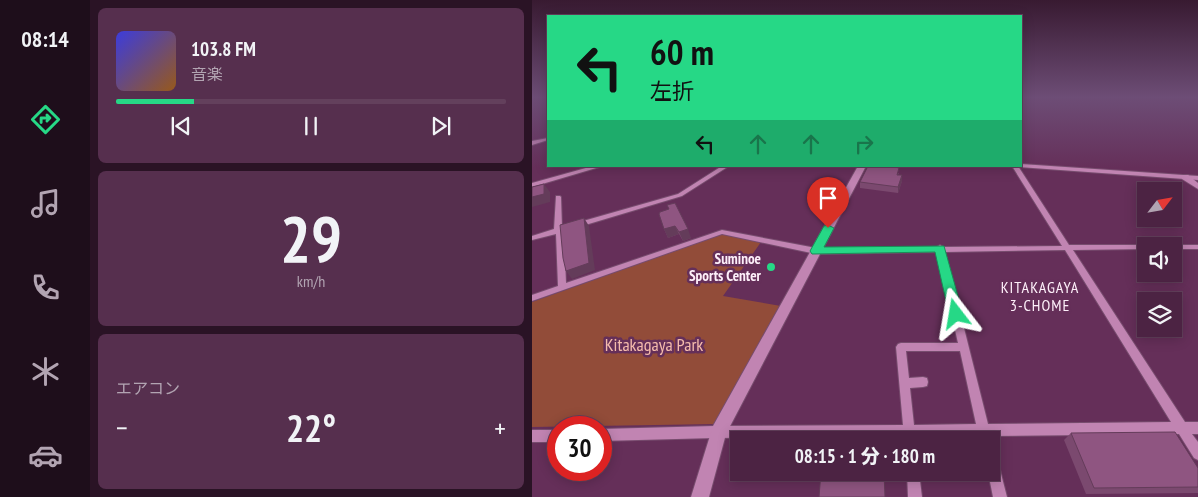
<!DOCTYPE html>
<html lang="ja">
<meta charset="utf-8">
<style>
:root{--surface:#4c2343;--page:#562f4e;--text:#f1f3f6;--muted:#b2a4b2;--line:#63405c;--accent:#26d886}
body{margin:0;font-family:"PT Sans Narrow","Noto Sans JP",sans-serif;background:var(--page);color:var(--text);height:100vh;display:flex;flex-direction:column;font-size:19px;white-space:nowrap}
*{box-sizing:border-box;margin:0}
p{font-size:16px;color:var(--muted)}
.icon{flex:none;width:28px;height:28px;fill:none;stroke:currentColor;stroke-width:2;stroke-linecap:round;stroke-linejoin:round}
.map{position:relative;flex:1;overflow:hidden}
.sheet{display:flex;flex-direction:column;gap:8px;padding:8px;background:#2a1325;width:442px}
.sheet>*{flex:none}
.hud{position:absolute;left:15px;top:15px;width:475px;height:152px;border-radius:0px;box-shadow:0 2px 12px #0003,0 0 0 1px var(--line);background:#26d886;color:#111;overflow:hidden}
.needle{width:32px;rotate:59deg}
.fabs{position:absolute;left:605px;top:182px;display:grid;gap:10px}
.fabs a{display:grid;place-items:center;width:45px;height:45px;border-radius:0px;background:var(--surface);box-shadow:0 2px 12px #0003,0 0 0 1px var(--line);font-size:25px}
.speed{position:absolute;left:15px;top:416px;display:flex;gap:10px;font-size:25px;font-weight:700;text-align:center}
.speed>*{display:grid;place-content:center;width:65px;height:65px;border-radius:50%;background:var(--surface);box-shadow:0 2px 12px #0003,0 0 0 1px var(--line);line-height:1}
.speed .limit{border:8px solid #d22;background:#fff;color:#111}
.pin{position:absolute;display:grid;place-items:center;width:42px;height:42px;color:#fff;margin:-51px -21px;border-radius:50% 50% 50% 0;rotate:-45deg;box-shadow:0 0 5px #0007}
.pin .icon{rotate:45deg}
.me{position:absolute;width:55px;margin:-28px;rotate:346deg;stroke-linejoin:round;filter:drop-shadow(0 0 4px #0008)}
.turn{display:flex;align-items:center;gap:18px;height:105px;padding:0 20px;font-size:22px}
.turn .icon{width:65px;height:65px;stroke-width:2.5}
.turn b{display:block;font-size:35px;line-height:42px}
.lanes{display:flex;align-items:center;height:48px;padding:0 20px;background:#0003;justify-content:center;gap:25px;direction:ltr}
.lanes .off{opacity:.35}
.big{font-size:38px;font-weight:800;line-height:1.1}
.sheet .widget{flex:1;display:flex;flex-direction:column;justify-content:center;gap:8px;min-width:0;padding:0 18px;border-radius:8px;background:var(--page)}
.sheet .dial{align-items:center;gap:0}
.dial b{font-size:65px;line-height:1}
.song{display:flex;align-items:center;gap:15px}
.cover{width:60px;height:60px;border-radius:8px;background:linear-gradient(135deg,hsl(240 70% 55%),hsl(30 70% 35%))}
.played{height:5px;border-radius:2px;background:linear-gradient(90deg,var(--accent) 20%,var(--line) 20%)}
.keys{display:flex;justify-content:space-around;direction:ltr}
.heat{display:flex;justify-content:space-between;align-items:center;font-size:28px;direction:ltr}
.trip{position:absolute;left:198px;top:431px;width:270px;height:50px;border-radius:0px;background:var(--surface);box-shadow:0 2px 12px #0003,0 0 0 1px var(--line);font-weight:800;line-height:50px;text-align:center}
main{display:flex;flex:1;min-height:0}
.tabs{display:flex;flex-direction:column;width:90px;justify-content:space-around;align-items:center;background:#1e0e1b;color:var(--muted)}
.tabs .icon{width:35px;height:35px}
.tabs .active{color:var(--accent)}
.tabs b{font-size:22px;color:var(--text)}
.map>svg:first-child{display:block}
.green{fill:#924c39}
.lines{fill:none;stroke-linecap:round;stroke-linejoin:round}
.minor-casing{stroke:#774c6e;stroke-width:2}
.tertiary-casing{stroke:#774c6e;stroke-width:2}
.minor{fill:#c184b2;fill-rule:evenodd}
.tertiary{fill:#c184b2;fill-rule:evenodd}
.wall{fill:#7b496f}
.shaded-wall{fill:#643c5a}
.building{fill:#8f5581;stroke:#643c5a}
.route{fill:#26d886;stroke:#198c57}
.poi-dot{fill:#26d886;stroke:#652f59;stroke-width:2}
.labels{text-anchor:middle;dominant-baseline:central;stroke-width:5;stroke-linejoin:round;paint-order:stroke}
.poi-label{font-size:15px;font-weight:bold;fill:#fdeff9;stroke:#652f59;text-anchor:end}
.neighbourhood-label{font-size:16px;letter-spacing:1px;fill:#fdeff9;stroke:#652f59}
.near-park-label{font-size:18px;fill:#f5bcac;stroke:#652f59}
</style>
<main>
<nav class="tabs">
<b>08:14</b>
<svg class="icon active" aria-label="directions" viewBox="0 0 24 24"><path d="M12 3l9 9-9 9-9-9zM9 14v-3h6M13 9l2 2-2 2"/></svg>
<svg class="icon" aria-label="music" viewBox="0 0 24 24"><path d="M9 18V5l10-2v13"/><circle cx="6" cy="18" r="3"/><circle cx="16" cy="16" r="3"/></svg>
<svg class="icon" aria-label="phone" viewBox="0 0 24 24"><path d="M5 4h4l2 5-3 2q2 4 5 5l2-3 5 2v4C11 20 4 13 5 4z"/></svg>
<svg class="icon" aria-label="climate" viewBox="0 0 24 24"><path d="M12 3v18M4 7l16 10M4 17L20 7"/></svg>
<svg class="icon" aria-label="car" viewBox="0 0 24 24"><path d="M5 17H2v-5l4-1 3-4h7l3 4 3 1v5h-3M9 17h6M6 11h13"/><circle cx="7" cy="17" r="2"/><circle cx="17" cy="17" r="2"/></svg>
</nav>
<section class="sheet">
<div class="widget">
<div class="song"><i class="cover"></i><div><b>103.8 FM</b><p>音楽</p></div></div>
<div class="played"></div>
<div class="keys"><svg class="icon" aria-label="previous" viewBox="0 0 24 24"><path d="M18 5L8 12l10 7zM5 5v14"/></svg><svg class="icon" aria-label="pause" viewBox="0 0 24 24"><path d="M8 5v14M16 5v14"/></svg><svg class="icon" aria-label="next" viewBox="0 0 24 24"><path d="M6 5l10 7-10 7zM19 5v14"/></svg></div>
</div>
<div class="widget dial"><b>29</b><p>km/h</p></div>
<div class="widget"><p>エアコン</p>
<div class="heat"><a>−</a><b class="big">22°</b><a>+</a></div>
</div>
</section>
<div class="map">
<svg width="666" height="497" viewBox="0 0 666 497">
<rect width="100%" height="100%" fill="#652f59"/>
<polygon class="green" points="190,234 229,242 191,296 249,306 185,424 0,427 0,302"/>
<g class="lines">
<g class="minor-casing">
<g id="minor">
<polygon points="16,138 16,140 0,145 0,141"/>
<polygon points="489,164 666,176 666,180 487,167 486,166 489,166"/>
<polygon points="61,166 71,166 0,187 0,183"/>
<path d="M190,166H197L150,196L30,232L32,234L34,283L190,230L284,248L405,247L408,245L411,247L530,246L480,166H486L537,245H614L617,246H614V249L541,250L653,422H666V434H660L666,442V460L662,458L647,434L459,436L460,440L459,443V440H448L447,436H384V440H372V436L182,438L69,441V429L182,426L371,425L364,347L366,344L369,343H426L405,252L284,254L190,234L0,301V295L26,286L24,234L0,240V236L22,229L24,196H28L29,197L30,227L146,194ZM533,250L639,422L456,424L413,252ZM374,351H428L444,424L382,425L378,388L391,387L395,386L396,382L395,378L391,377L377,378Z"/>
<polygon points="638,245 666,245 666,249 641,249 641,246 638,246"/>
<rect x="0" y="430" width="26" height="12"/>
<polygon points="459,452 463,454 465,458 475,497 461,497 456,472 459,472"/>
<polygon points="375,472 387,472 390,497 376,497"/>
</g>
</g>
<g class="tertiary-casing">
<g id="tertiary">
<polygon points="326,166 334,166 194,434 177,497 159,497 181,426"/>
<polygon points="650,175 656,175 666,183 666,189 650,179"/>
</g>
</g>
<use href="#minor" class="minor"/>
<use href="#tertiary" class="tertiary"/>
</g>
<g class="wall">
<polygon points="367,173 366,175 370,175 370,181 366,193 328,188 328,182"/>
<polygon points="137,209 159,238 151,241 147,234 136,238 132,229"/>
<polygon points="539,433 666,468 666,493 554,494 532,440"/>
</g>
<g class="shaded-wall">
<polygon points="370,175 370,181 366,193 366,187"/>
<polygon points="12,184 18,192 18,202 0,207 0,197"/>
<polygon points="52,218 57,226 63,270 40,279 34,271"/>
<polygon points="143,226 147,234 136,238 132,229"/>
<polygon points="156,229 159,238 151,241 147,232"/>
</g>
<g class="building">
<polygon points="336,166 359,166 367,168 365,175 370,175 366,187 328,182"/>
<polygon points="12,184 12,194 0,197 0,187"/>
<polygon points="143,203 156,229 147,232 143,226 132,229 127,214 128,212 137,209 135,205"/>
<polygon points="52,218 57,263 34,271 31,258 28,225"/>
<polygon points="643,432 666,468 666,487 562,488 539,433"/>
<polygon points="350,434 350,440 287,440 287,435"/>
<polygon points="289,472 352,472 353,497 287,497"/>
</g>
<linearGradient id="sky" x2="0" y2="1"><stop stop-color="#381a31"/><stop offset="0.58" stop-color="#6d4d76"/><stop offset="1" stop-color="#6d4d76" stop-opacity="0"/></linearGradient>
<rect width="666" height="168" fill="url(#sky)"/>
<polygon class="route" points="296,225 302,228 292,247 412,246 431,314 429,318 424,320 419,318 417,314 403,252 280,254 278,251 292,226"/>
<circle class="poi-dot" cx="239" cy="267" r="5"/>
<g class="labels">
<g class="poi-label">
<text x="229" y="258">Suminoe<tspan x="229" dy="17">Sports Center</tspan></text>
</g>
<g class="neighbourhood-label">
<text x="508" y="287">KITAKAGAYA<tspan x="508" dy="18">3-CHOME</tspan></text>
</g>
<g class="near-park-label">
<text x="122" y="344">Kitakagaya Park</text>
</g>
</g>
</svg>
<div class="fabs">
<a><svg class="needle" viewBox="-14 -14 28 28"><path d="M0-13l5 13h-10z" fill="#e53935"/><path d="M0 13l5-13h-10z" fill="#b2a4b2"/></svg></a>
<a><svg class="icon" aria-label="sound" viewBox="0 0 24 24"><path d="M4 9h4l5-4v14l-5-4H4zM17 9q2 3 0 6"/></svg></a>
<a><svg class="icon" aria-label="layers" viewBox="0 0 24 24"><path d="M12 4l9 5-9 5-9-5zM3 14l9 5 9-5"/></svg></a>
</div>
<div class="speed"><div class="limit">30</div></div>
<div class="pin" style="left:296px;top:228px;background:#d93025"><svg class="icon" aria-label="arrive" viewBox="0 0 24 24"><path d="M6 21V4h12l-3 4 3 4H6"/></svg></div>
<svg class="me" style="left:424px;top:314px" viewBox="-20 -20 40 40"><path d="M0-17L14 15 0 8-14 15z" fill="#26d886" stroke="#fff" stroke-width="4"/></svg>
<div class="trip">08:15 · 1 分 · 180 m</div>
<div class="hud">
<div class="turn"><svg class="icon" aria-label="left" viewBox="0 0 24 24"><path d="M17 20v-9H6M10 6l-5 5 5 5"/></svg><div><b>60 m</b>左折</div></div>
<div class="lanes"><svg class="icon" aria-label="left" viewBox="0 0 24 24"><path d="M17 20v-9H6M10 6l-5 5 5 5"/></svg><svg class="icon off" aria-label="ahead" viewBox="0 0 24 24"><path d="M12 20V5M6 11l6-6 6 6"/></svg><svg class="icon off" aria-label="ahead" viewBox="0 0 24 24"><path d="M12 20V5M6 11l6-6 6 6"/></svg><svg class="icon off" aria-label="right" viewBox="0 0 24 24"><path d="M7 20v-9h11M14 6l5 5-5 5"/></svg></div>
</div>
</div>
</main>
